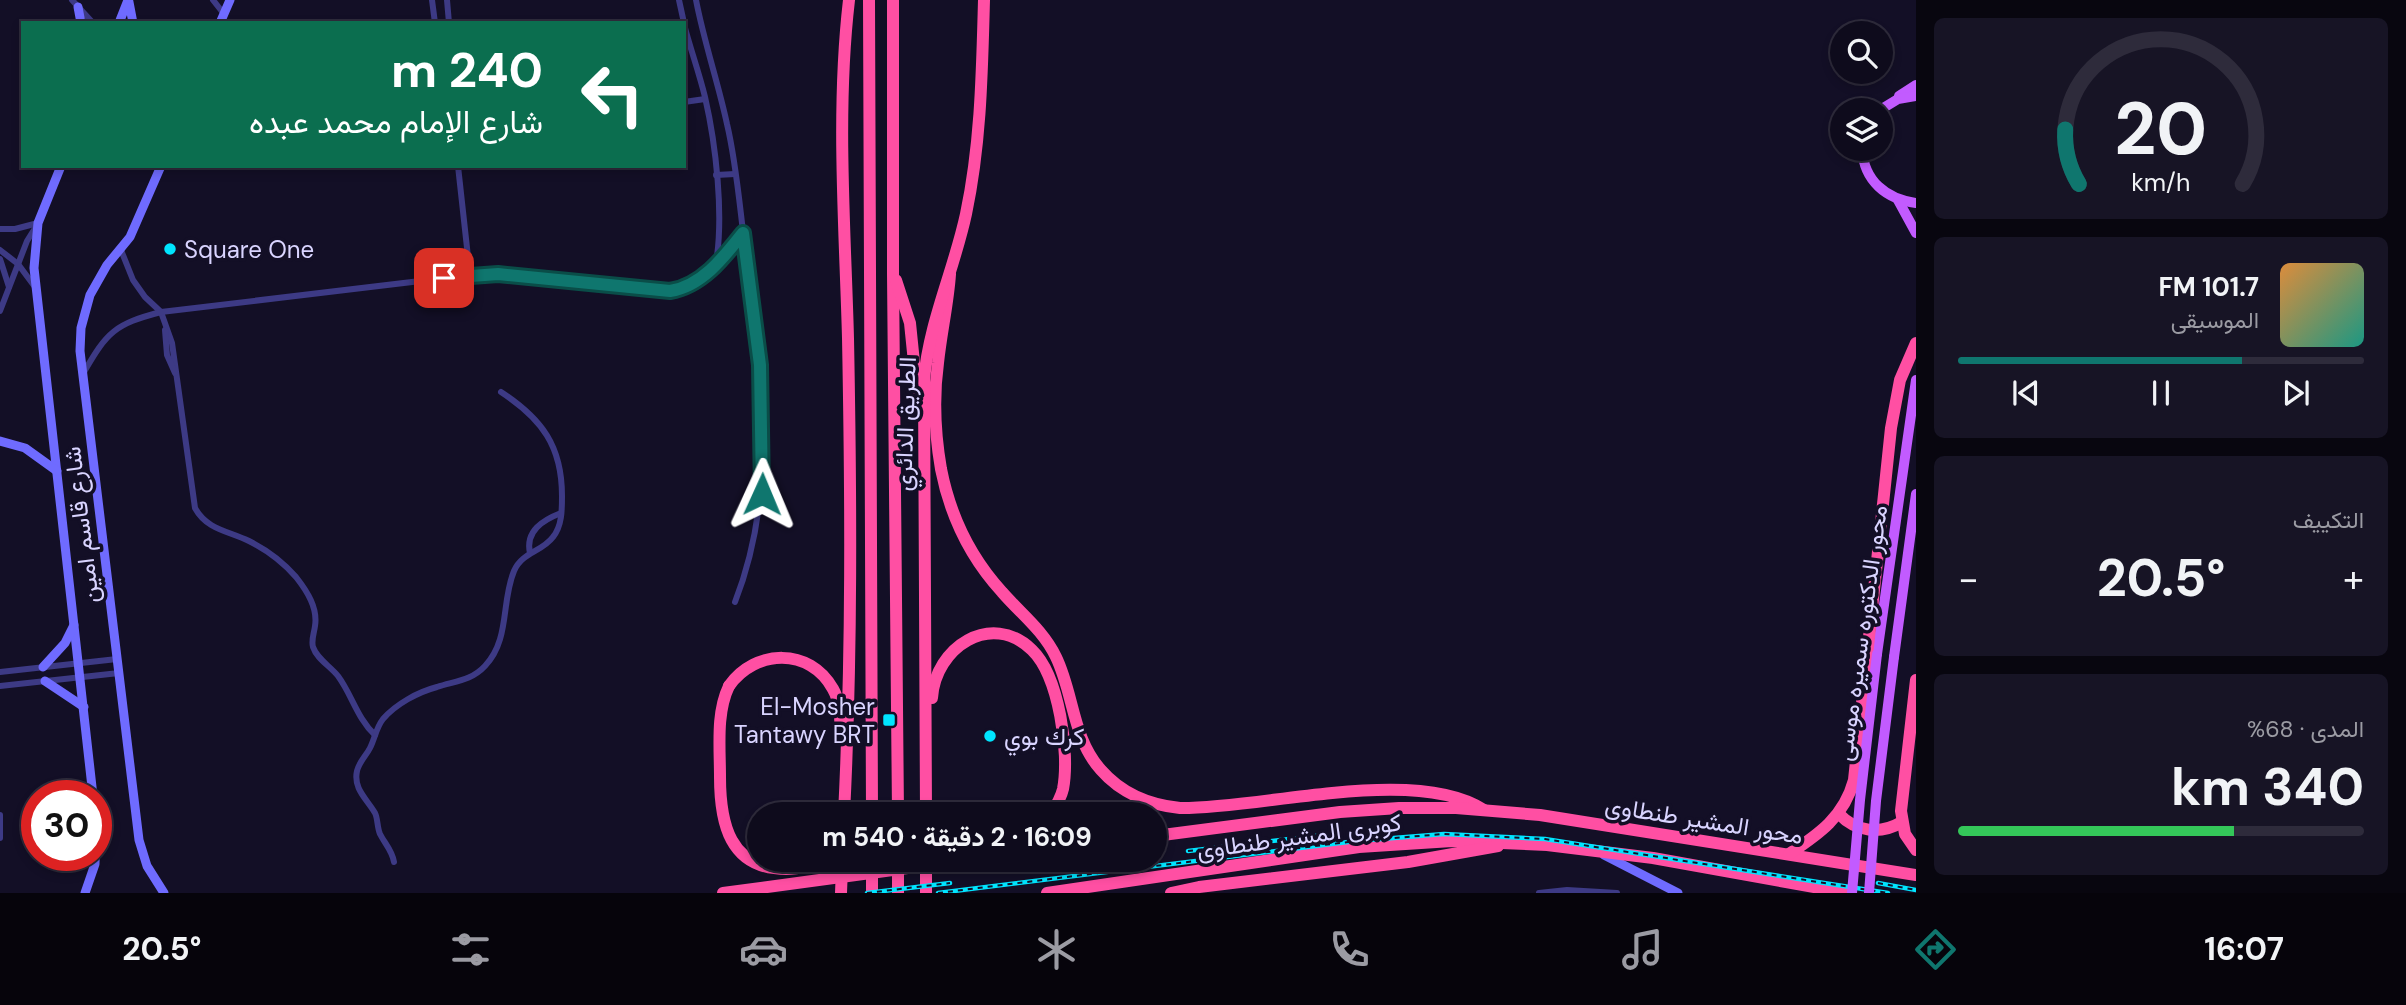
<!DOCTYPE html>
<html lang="ar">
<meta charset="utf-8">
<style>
:root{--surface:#0e0b1c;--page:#171425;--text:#f1f3f6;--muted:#9b9ba3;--line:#2e2b3b;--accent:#0f766e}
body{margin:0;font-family:"DM Sans",Vazirmatn,sans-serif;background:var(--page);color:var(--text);direction:rtl;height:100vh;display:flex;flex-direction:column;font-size:26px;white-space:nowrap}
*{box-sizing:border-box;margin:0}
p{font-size:23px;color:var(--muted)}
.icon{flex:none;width:38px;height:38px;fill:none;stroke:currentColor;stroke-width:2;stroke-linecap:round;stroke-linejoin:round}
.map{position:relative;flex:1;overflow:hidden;direction:ltr}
.panel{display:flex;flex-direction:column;gap:18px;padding:18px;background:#08060f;width:490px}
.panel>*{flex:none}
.top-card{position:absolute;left:21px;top:21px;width:665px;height:147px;border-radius:0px;box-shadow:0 4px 10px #0003,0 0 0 2px var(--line);direction:rtl;background:#0b6e4f;color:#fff;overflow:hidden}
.fabs{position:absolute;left:1830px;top:21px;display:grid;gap:14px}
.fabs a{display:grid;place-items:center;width:63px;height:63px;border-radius:50%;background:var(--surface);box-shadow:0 4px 10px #0003,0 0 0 2px var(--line);font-size:35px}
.speed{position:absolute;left:21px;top:780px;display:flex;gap:14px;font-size:35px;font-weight:700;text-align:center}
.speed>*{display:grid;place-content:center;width:91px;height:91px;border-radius:50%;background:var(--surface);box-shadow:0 4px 10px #0003,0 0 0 2px var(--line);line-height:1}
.speed .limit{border:10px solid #d22;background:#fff;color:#111}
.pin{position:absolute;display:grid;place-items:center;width:60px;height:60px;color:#fff;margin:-30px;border-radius:14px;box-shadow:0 4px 10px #0006}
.me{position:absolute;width:77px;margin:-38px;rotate:1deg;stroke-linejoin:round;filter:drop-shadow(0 0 5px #0008)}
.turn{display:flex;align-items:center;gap:24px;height:147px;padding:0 28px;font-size:32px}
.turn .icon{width:91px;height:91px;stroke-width:2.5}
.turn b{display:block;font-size:49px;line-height:60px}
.big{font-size:52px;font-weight:700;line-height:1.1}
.panel .widget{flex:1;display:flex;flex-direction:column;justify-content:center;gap:10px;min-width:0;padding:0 24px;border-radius:10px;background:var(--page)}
.panel .dial{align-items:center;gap:0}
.dial svg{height:182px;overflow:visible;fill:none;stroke:var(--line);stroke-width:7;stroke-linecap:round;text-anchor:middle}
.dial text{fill:var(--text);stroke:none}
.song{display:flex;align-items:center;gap:21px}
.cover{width:84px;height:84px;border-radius:10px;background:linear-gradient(135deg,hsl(30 70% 55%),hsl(170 70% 35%))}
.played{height:7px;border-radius:4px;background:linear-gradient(90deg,var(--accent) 70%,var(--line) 70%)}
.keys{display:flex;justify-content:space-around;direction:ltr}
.heat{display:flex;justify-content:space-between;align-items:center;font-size:38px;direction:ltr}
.charge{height:10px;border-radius:5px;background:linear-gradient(90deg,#34c759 68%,var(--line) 0)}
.trip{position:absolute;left:747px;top:802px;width:420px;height:70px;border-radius:35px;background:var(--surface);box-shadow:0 4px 10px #0003,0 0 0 2px var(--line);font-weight:700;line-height:70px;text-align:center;direction:rtl}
.dock{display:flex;height:112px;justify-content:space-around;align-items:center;background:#06040b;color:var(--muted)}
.dock .icon{width:49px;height:49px}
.dock .selected{color:var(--accent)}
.dock b{font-size:32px;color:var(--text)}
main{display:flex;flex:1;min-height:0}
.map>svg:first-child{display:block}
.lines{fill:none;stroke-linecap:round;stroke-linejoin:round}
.street{stroke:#3d3a85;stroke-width:6}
.secondary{stroke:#6f6bff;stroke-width:9}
.primary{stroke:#c25bff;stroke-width:10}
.highway{stroke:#ff4fa3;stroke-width:12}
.rail-casing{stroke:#00e5ff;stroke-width:4.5}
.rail{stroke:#130f26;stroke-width:2;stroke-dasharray:5;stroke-linecap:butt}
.primary-bridge{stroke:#c25bff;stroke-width:10}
.highway-bridge{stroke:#ff4fa3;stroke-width:12}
.route-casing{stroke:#0a4d48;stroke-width:18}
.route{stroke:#0f766e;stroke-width:12}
.poi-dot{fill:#00e5ff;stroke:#130f26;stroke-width:2.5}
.labels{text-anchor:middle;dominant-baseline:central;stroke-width:7;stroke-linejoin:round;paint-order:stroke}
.poi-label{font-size:24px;fill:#d9d4ff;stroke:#130f26;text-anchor:start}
.street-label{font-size:24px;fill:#d9d4ff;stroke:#130f26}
</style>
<main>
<section class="panel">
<div class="widget dial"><svg viewBox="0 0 100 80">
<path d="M14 69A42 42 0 1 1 86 69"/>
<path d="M14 69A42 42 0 0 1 8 45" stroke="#0f766e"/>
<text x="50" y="56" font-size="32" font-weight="700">20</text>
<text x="50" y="72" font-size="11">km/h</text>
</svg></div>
<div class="widget">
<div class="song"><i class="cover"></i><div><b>101.7 FM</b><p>الموسيقى</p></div></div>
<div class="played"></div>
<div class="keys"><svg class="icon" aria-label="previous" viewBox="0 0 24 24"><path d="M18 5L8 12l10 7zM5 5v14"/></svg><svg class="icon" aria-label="pause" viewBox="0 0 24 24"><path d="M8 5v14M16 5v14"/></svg><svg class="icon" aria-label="next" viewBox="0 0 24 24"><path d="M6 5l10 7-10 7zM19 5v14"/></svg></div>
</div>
<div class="widget"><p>التكييف</p>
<div class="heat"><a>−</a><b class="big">20.5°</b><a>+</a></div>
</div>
<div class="widget"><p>المدى · 68%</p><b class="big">340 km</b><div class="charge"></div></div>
</section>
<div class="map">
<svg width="1916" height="893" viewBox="0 0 1916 893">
<rect width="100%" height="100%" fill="#130f26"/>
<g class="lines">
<g class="street">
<polyline points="72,0 93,23"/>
<polyline points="213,0 224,14"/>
<polyline points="432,0 435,23"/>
<polyline points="447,0 449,23"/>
<polyline points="679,0 684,23"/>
<path d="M696,0C704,42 718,82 727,124C737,166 740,212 746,255C762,372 779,490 735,602"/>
<path d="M684,24C690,48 699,72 705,97C716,145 724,215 716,263"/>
<polyline points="684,102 705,99"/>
<polyline points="170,166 179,166"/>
<polyline points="458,166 470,275"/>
<polyline points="716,175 735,174"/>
<polyline points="0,229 15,229 38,223"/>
<polyline points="0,250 18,264 35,287"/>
<path d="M121,250L133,280L145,297L161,312L172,343L195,508C207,530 229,531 249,541C267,550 283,562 296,577C307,591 318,608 315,626C314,634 311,640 313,647C317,659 330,666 338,676C352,695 357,718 375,735"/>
<polyline points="0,259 9,287"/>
<polyline points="0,311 27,241 37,225"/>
<polyline points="165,330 167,355 175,373"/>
<path d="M84,372C107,332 115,324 161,312L479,274L670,291C702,285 724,257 743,233"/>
<path d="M530,553C525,531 543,520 561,513"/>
<polyline points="0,672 117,659"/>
<polyline points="0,686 119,673"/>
<polyline points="0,815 0,838"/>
<path d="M394,862C392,850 385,844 380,834C377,827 378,819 375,813C367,799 353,789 357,771C359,762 366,756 370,748C375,738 376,728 383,719C396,704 418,692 437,687C455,681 471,681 485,666C510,640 501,602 514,571C522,552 542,552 553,537C562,526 562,510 562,496C562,446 542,419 501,392"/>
<polyline points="1539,893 1567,890 1617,893"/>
</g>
<g class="secondary">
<polyline points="129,2 133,23"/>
<polyline points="78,7 81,23"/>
<polyline points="119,23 128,0"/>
<polyline points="220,23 230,0"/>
<polyline points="61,166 38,223 34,268 93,796"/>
<polyline points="161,166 130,237 107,265 90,295 81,328 80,351 139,840 147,866 164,893"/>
<polyline points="0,441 25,448 57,471"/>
<polyline points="43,667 65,643 74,625"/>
<polyline points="45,681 84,707"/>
<polyline points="1604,855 1678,893"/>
<polyline points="85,893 95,864 96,827"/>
</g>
<g class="primary">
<polyline points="1899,96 1916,85"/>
<polyline points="1880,110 1898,99 1916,96"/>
<path d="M1862,149C1864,181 1886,199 1916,203"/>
<polyline points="1898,200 1916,233"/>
<polyline points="1877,654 1916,380"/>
<polyline points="1894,657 1916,494"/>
</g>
<g class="highway">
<polyline points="869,0 872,814"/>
<polyline points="893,0 893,274 898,814"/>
<path d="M950,274C948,304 941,333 938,363C933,399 935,434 941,469C950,515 970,557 1002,592C1021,614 1043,630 1056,657C1074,694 1072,738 1101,770C1121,793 1150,805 1180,808C1262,809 1415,765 1484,810"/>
<polyline points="896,280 910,323 917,392"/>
<polyline points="1916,680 1901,811 1905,834 1916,850"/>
<path d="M729,686C755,649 810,647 833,689C841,703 840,720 841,736"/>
<path d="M932,698C935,648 991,610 1032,650C1059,676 1070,753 1063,789C1061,798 1056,806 1051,814"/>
<path d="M844,814C852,655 851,497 848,338C845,226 836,112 849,0"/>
<path d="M926,814L924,380C929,322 954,270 966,214C981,143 982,72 984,0"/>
<path d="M1839,814C1856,832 1880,835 1902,822"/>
<polyline points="1155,836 1340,812 1399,808 1456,808 1540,815 1916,875"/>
<path d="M1789,854C1819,834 1844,817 1854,780L1891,428L1900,380L1916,343"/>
<polyline points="872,859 872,893"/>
<polyline points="898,859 898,893"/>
<polyline points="926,859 926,893"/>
<polyline points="841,893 842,867"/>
<polyline points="1047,893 1359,847 1452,841 1547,845 1653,858 1847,893"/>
<polyline points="1171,893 1199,887 1408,862 1498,846"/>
</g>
<g class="rail-casing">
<g id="rail">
<polyline points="1188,851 1323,835"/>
<polyline points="1878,883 1916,890"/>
<polyline points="867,893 950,883"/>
<polyline points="938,893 1356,841 1444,834 1545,839 1888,893"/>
</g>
</g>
<use href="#rail" class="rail"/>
<g class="primary-bridge">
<polyline points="1852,893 1860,800 1877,654"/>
<polyline points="1869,893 1876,801 1894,657"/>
</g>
<g class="highway-bridge">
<path d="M729,686C716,713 720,747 720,777C720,822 729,869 786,869C816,868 844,858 872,873"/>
<polyline points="723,893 974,859"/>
</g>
</g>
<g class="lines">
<g class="route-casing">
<path id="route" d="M444,278L498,274L670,291C702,286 724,257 743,233L760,365L762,494"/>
</g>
<use href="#route" class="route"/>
</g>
<g class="poi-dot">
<circle cx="170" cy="249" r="7"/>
<rect x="882" y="713" width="14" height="14" rx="3.5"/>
<circle cx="990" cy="736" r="7"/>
</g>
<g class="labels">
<g class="poi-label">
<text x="184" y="249">Square One</text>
<text x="875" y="706" text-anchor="end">El-Mosher<tspan x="875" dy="28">Tantawy BRT</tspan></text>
<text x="1004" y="736">كرك بوي</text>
</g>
<g class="street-label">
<text transform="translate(905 424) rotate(-88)">الطريق الدائري</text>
<text transform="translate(81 525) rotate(-97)">شارع قاسم امين</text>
<text transform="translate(1861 633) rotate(-82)">محور الدكتوره سميره موسى</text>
<text transform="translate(1704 820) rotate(9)">محور المشير طنطاوى</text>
<text transform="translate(1299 836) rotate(-8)">كوبرى المشير طنطاوى</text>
</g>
</g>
</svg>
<div class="fabs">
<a><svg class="icon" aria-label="search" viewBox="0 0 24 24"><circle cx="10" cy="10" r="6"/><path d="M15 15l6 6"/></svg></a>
<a><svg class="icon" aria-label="layers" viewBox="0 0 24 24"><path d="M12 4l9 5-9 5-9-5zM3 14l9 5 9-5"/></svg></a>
</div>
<div class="speed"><div class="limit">30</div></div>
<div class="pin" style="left:444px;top:278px;background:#d93025"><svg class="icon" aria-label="arrive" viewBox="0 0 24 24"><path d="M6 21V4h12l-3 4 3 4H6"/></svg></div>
<svg class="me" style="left:762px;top:494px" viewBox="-20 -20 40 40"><path d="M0-17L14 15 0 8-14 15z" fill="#0f766e" stroke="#fff" stroke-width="4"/></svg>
<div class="trip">16:09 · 2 دقيقة · 540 m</div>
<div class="top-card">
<div class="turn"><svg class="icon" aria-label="left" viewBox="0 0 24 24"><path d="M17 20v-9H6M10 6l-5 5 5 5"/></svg><div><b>240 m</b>شارع الإمام محمد عبده</div></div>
</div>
</div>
</main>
<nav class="dock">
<b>16:07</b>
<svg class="icon selected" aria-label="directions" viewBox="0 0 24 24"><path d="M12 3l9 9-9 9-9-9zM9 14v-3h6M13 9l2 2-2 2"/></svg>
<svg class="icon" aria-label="music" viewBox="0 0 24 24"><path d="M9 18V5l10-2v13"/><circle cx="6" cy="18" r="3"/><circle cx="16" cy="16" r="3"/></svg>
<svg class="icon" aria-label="phone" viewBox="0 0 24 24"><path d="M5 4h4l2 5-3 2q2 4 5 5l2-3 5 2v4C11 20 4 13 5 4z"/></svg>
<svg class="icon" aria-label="climate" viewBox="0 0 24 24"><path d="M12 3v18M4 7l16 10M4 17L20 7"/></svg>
<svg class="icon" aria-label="car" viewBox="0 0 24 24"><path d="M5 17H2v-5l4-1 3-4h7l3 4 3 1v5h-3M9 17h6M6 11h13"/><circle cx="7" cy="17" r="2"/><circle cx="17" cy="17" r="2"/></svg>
<svg class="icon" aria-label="filters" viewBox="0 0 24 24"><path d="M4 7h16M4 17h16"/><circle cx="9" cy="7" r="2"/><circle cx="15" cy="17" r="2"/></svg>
<b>20.5°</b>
</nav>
